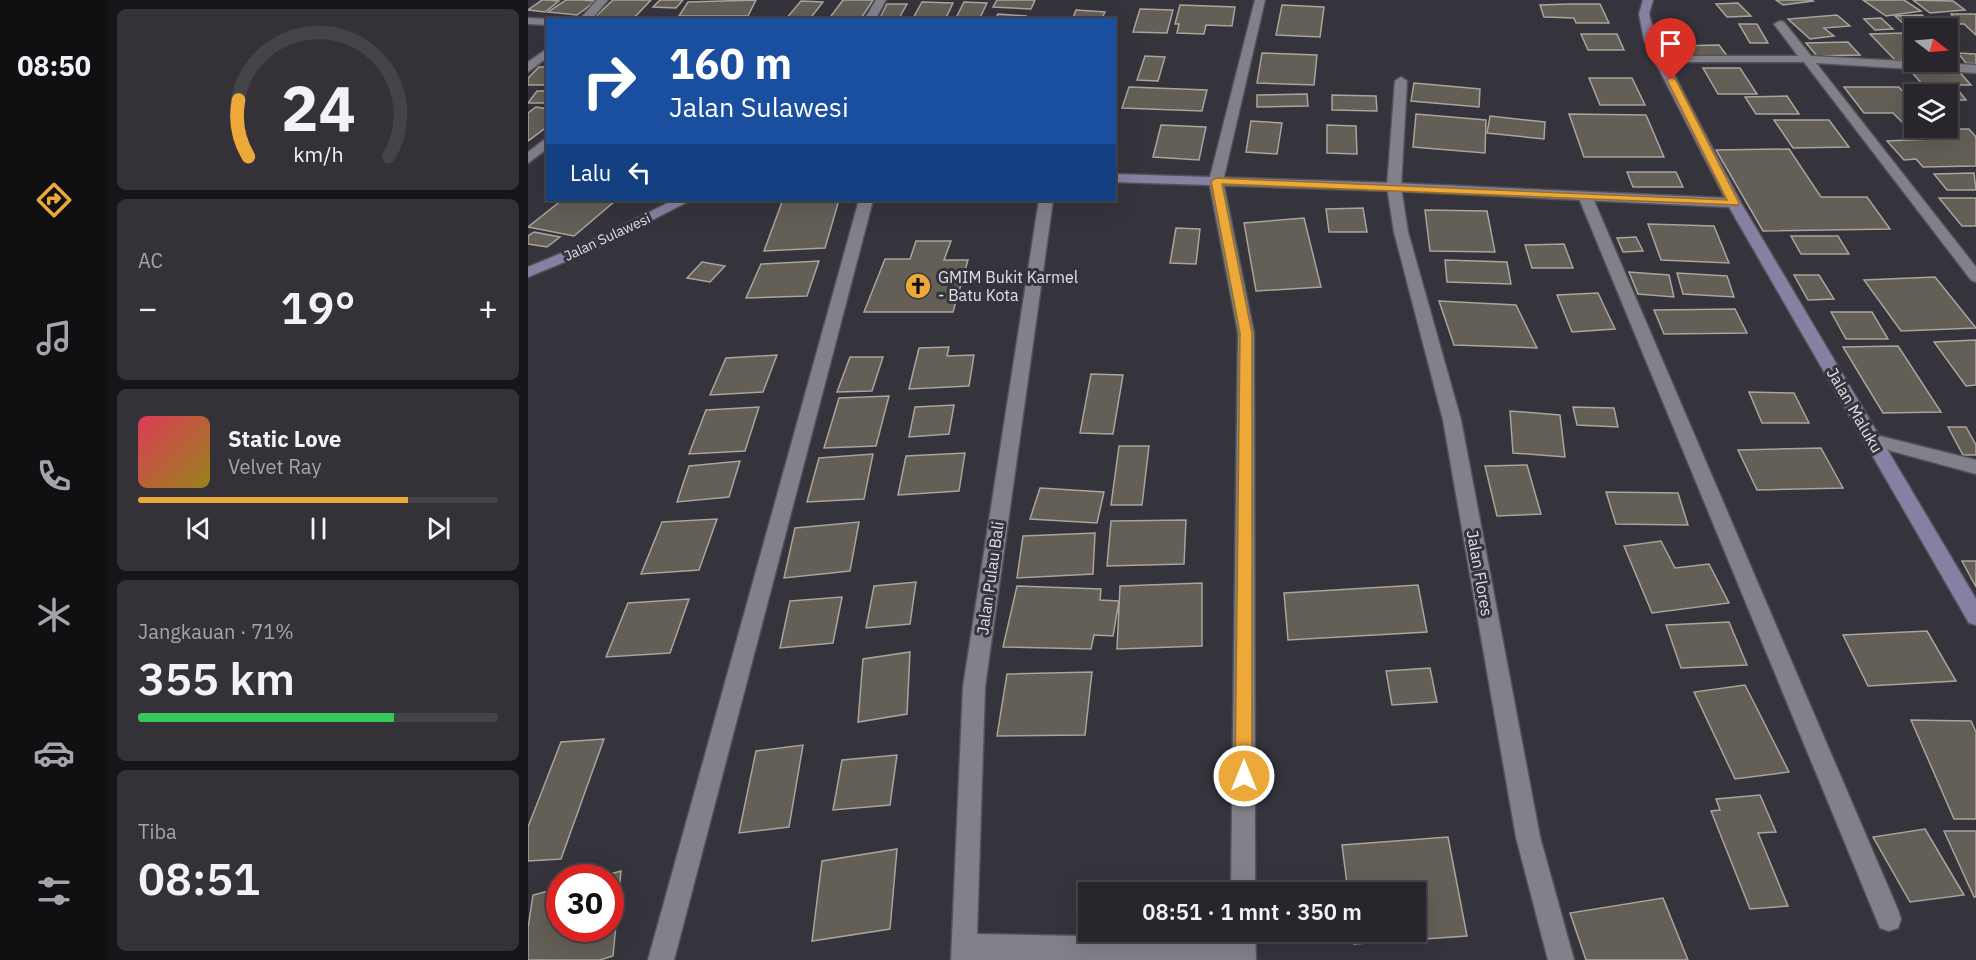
<!DOCTYPE html>
<html lang="id">
<meta charset="utf-8">
<style>
:root{--surface:#28262c;--page:#343238;--text:#f1f3f6;--muted:#a5a5a9;--line:#444348;--accent:#eca93a}
body{margin:0;font-family:"IBM Plex Sans",sans-serif;background:var(--page);color:var(--text);height:100vh;display:flex;flex-direction:column;font-size:22px;white-space:nowrap}
*{box-sizing:border-box;margin:0}
p{font-size:20px;color:var(--muted)}
.icon{flex:none;width:33px;height:33px;fill:none;stroke:currentColor;stroke-width:2;stroke-linecap:round;stroke-linejoin:round}
.map{position:relative;flex:1;overflow:hidden}
.panel{display:flex;flex-direction:column;gap:9px;padding:9px;background:#161518;width:420px}
.panel>*{flex:none}
.top-card{position:absolute;left:18px;top:18px;width:570px;height:183px;border-radius:0px;box-shadow:0 6px 24px #0002,0 0 0 2px var(--line);background:#1a4fa0;color:#fff;overflow:hidden}
.needle{width:39px;rotate:106deg}
.controls{position:absolute;left:1376px;top:18px;display:grid;gap:12px}
.controls a{display:grid;place-items:center;width:54px;height:54px;border-radius:0px;background:var(--surface);box-shadow:0 6px 24px #0002,0 0 0 2px var(--line);font-size:30px}
.speed{position:absolute;left:18px;top:864px;display:flex;gap:12px;font-size:30px;font-weight:700;text-align:center}
.speed>*{display:grid;place-content:center;width:78px;height:78px;border-radius:50%;background:var(--surface);box-shadow:0 6px 24px #0002,0 0 0 2px var(--line);line-height:1}
.speed .limit{border:9px solid #d22;background:#fff;color:#111}
.pin{position:absolute;display:grid;place-items:center;width:51px;height:51px;color:#fff;margin:-62px -26px;border-radius:50% 50% 50% 0;rotate:-45deg;box-shadow:0 0 6px #0007}
.pin .icon{rotate:45deg}
.me{position:absolute;width:66px;margin:-33px;rotate:0deg;stroke-linejoin:round;filter:drop-shadow(0 0 4px #0008)}
.turn{display:flex;align-items:center;gap:21px;height:126px;padding:0 24px;font-size:27px}
.turn .icon{width:78px;height:78px;stroke-width:2.5}
.turn b{display:block;font-size:42px;line-height:51px}
.then{display:flex;align-items:center;height:57px;padding:0 24px;background:#0003;gap:12px;font-size:22px}
.big{font-size:45px;font-weight:600;line-height:1.1}
.panel .card{flex:1;display:flex;flex-direction:column;justify-content:center;gap:9px;min-width:0;padding:0 21px;border-radius:9px;background:var(--page)}
.panel .dial{align-items:center;gap:0}
.dial svg{height:156px;overflow:visible;fill:none;stroke:var(--line);stroke-width:7;stroke-linecap:round;text-anchor:middle}
.dial text{fill:var(--text);stroke:none}
.song{display:flex;align-items:center;gap:18px}
.cover{width:72px;height:72px;border-radius:9px;background:linear-gradient(135deg,hsl(350 70% 55%),hsl(50 70% 35%))}
.played{height:6px;border-radius:3px;background:linear-gradient(90deg,var(--accent) 75%,var(--line) 75%)}
.keys{display:flex;justify-content:space-around;direction:ltr}
.heat{display:flex;justify-content:space-between;align-items:center;font-size:33px;direction:ltr}
.charge{height:9px;border-radius:4px;background:linear-gradient(90deg,#34c759 71%,var(--line) 0)}
.trip{position:absolute;left:550px;top:882px;width:348px;height:60px;border-radius:0px;background:var(--surface);box-shadow:0 6px 24px #0002,0 0 0 2px var(--line);font-weight:600;line-height:60px;text-align:center}
main{display:flex;flex:1;min-height:0}
.tab-bar{display:flex;flex-direction:column;width:108px;justify-content:space-around;align-items:center;background:#100f12;color:var(--muted)}
.tab-bar .icon{width:42px;height:42px}
.tab-bar .current{color:var(--accent)}
.tab-bar b{font-size:27px;color:var(--text)}
.map>svg:first-child{display:block}
.building{fill:#635e56;stroke:#aaa49c;stroke-width:1.5}
.lines{fill:none;stroke-linecap:round;stroke-linejoin:round}
.street-casing{stroke:#535259;stroke-width:3}
.secondary-casing{stroke:#535259;stroke-width:3}
.street{fill:#828089;fill-rule:evenodd}
.secondary{fill:#8880a2;fill-rule:evenodd}
.route{fill:#eca93a;stroke:#996e26;stroke-width:1.5}
.labels{text-anchor:middle;dominant-baseline:central;stroke-width:6;stroke-linejoin:round;paint-order:stroke}
.far-street-label{font-size:14px;fill:#e1e0e5;stroke:#35333b}
.poi-label{font-size:16px;fill:#e1e0e5;stroke:#35333b;text-anchor:start}
.street-label{font-size:16px;fill:#e1e0e5;stroke:#35333b}
</style>
<main>
<nav class="tab-bar">
<b>08:50</b>
<svg class="icon current" aria-label="directions" viewBox="0 0 24 24"><path d="M12 3l9 9-9 9-9-9zM9 14v-3h6M13 9l2 2-2 2"/></svg>
<svg class="icon" aria-label="music" viewBox="0 0 24 24"><path d="M9 18V5l10-2v13"/><circle cx="6" cy="18" r="3"/><circle cx="16" cy="16" r="3"/></svg>
<svg class="icon" aria-label="phone" viewBox="0 0 24 24"><path d="M5 4h4l2 5-3 2q2 4 5 5l2-3 5 2v4C11 20 4 13 5 4z"/></svg>
<svg class="icon" aria-label="climate" viewBox="0 0 24 24"><path d="M12 3v18M4 7l16 10M4 17L20 7"/></svg>
<svg class="icon" aria-label="car" viewBox="0 0 24 24"><path d="M5 17H2v-5l4-1 3-4h7l3 4 3 1v5h-3M9 17h6M6 11h13"/><circle cx="7" cy="17" r="2"/><circle cx="17" cy="17" r="2"/></svg>
<svg class="icon" aria-label="filters" viewBox="0 0 24 24"><path d="M4 7h16M4 17h16"/><circle cx="9" cy="7" r="2"/><circle cx="15" cy="17" r="2"/></svg>
</nav>
<section class="panel">
<div class="card dial"><svg viewBox="0 0 100 80">
<path d="M14 69A42 42 0 1 1 86 69"/>
<path d="M14 69A42 42 0 0 1 9 40" stroke="#eca93a"/>
<text x="50" y="56" font-size="32" font-weight="700">24</text>
<text x="50" y="72" font-size="11">km/h</text>
</svg></div>
<div class="card"><p>AC</p>
<div class="heat"><a>−</a><b class="big">19°</b><a>+</a></div>
</div>
<div class="card">
<div class="song"><i class="cover"></i><div><b>Static Love</b><p>Velvet Ray</p></div></div>
<div class="played"></div>
<div class="keys"><svg class="icon" aria-label="previous" viewBox="0 0 24 24"><path d="M18 5L8 12l10 7zM5 5v14"/></svg><svg class="icon" aria-label="pause" viewBox="0 0 24 24"><path d="M8 5v14M16 5v14"/></svg><svg class="icon" aria-label="next" viewBox="0 0 24 24"><path d="M6 5l10 7-10 7zM19 5v14"/></svg></div>
</div>
<div class="card"><p>Jangkauan · 71%</p><b class="big">355 km</b><div class="charge"></div></div>
<div class="card"><p>Tiba</p><b class="big">08:51</b></div>
</section>
<div class="map">
<svg width="1448" height="960" viewBox="0 0 1448 960">
<rect width="100%" height="100%" fill="#35333b"/>
<g class="building">
<polygon points="14,0 22,0 31,1 17,12 0,10"/>
<polygon points="38,0 55,0 68,1 49,15 20,12"/>
<polygon points="85,0 123,0 105,19 66,18"/>
<polygon points="132,0 155,0 148,8 125,7"/>
<polygon points="228,0 220,16 151,16 160,2"/>
<polygon points="315,0 345,0 332,20 300,20"/>
<polygon points="469,0 507,0 503,9 465,7"/>
<polygon points="1248,0 1283,0 1285,1 1255,5"/>
<polygon points="1335,0 1376,0 1393,11 1358,16"/>
<polygon points="1385,0 1425,1 1437,10 1402,13"/>
<polygon points="273,1 295,2 281,20 257,20"/>
<polygon points="394,2 425,3 417,20 384,20"/>
<polygon points="436,2 459,3 451,20 427,20"/>
<polygon points="1210,3 1223,16 1199,17 1188,4"/>
<polygon points="359,4 379,4 370,20 351,20"/>
<polygon points="1041,4 1072,4 1081,23 1048,23 1046,18 1016,17 1012,5"/>
<polygon points="652,5 707,7 704,26 678,25 676,34 649,33 651,24 647,24"/>
<polygon points="754,5 796,7 792,37 748,35"/>
<polygon points="612,9 645,10 639,33 605,32"/>
<polygon points="548,10 577,12 573,20 544,20"/>
<polygon points="470,14 498,16 496,20 467,20"/>
<polygon points="1423,14 1448,14 1448,35 1436,24 1431,24"/>
<polygon points="1309,15 1322,26 1296,28 1306,36 1282,39 1260,19"/>
<polygon points="1394,15 1410,28 1386,28 1386,33 1367,16"/>
<polygon points="1353,18 1365,29 1347,30 1336,19"/>
<polygon points="1211,24 1229,24 1240,43 1222,43"/>
<polygon points="1377,33 1386,42 1386,59 1367,60 1342,34"/>
<polygon points="1053,34 1089,34 1096,50 1060,50"/>
<polygon points="1320,42 1332,55 1289,56 1278,43"/>
<polygon points="1191,45 1200,57 1153,57 1145,46"/>
<polygon points="734,53 789,55 786,85 729,83"/>
<polygon points="1430,53 1448,54 1448,64 1438,63"/>
<polygon points="617,56 637,57 630,81 609,80"/>
<polygon points="11,67 20,67 20,85 0,85 0,78"/>
<polygon points="1175,68 1212,68 1229,94 1190,94"/>
<polygon points="1380,68 1429,69 1443,85 1426,85 1438,100 1419,100 1419,94 1403,94"/>
<polygon points="1061,78 1104,78 1117,105 1072,105"/>
<polygon points="886,83 952,89 951,107 883,101"/>
<polygon points="601,87 679,90 674,111 594,108"/>
<polygon points="1316,87 1371,87 1386,105 1386,113 1383,113 1386,121 1374,122 1365,113 1336,113"/>
<polygon points="9,91 20,91 20,103 0,103"/>
<polygon points="779,94 780,106 729,107 729,95"/>
<polygon points="804,95 848,96 849,111 804,110"/>
<polygon points="1259,96 1271,114 1228,114 1217,97"/>
<polygon points="8,107 20,109 20,126 0,141 0,113"/>
<polygon points="888,114 958,120 957,153 885,147"/>
<polygon points="1041,114 1118,115 1136,157 1056,157"/>
<polygon points="962,116 1017,122 1016,139 959,133"/>
<polygon points="1246,120 1301,120 1321,147 1265,148"/>
<polygon points="723,121 754,123 749,154 718,152"/>
<polygon points="633,125 678,127 671,160 625,157"/>
<polygon points="799,125 828,126 829,154 799,153"/>
<polygon points="1395,129 1441,129 1448,137 1448,166 1395,167 1388,159 1376,160 1359,141 1402,139"/>
<polygon points="1261,149 1293,197 1339,197 1362,229 1235,231 1188,150"/>
<polygon points="1099,172 1148,172 1155,187 1105,187"/>
<polygon points="1446,173 1448,190 1419,190 1406,174"/>
<polygon points="1411,198 1448,198 1448,226 1434,226"/>
<polygon points="34,200 77,200 87,201 46,236 0,227"/>
<polygon points="311,200 297,248 236,251 254,202"/>
<polygon points="835,208 839,232 801,232 798,209"/>
<polygon points="897,210 959,211 967,252 902,251"/>
<polygon points="776,218 793,287 728,291 716,223"/>
<polygon points="1120,224 1186,226 1201,263 1133,260"/>
<polygon points="648,228 672,229 668,264 642,263"/>
<polygon points="6,232 32,237 19,247 0,244 0,236"/>
<polygon points="1263,236 1310,236 1321,254 1273,254"/>
<polygon points="1108,237 1115,251 1095,252 1089,238"/>
<polygon points="388,241 423,241 416,260 440,260 425,312 336,312 357,259 382,259"/>
<polygon points="1036,244 1045,268 1004,268 997,245"/>
<polygon points="917,260 979,262 983,284 919,282"/>
<polygon points="291,261 279,296 218,298 233,264"/>
<polygon points="174,262 197,266 182,282 159,278"/>
<polygon points="1101,272 1141,275 1146,297 1110,294"/>
<polygon points="1149,273 1199,276 1206,297 1155,294"/>
<polygon points="1266,275 1291,275 1306,299 1280,300"/>
<polygon points="1407,277 1448,328 1373,331 1336,280"/>
<polygon points="1070,293 1087,329 1044,332 1029,295"/>
<polygon points="911,301 988,305 1009,348 926,345"/>
<polygon points="1207,309 1219,333 1136,334 1126,310"/>
<polygon points="1303,312 1344,312 1360,339 1318,339"/>
<polygon points="1448,340 1448,385 1438,386 1406,342"/>
<polygon points="1370,346 1413,412 1355,413 1315,347"/>
<polygon points="421,347 419,356 446,355 441,386 381,389 391,348"/>
<polygon points="249,355 235,392 182,395 198,358"/>
<polygon points="322,357 355,357 344,391 309,392"/>
<polygon points="563,374 595,375 585,434 552,433"/>
<polygon points="1221,392 1266,393 1281,423 1234,423"/>
<polygon points="361,396 348,446 296,448 311,398"/>
<polygon points="426,405 421,434 381,437 387,407"/>
<polygon points="231,407 217,451 161,454 178,410"/>
<polygon points="1045,407 1086,408 1090,427 1049,425"/>
<polygon points="982,411 1032,415 1037,457 985,453"/>
<polygon points="1420,427 1438,427 1448,445 1448,455 1435,455"/>
<polygon points="591,446 621,446 614,505 583,505"/>
<polygon points="1293,448 1315,488 1229,490 1210,450"/>
<polygon points="437,453 431,491 370,495 378,456"/>
<polygon points="345,454 336,499 279,502 291,458"/>
<polygon points="212,461 201,497 149,502 161,466"/>
<polygon points="999,465 1013,514 969,516 957,466"/>
<polygon points="512,488 576,492 569,523 502,519"/>
<polygon points="1078,492 1150,493 1160,525 1088,524"/>
<polygon points="189,519 171,570 113,574 134,522"/>
<polygon points="658,520 656,564 579,566 583,521"/>
<polygon points="331,522 322,571 256,578 267,528"/>
<polygon points="567,533 565,574 489,578 495,536"/>
<polygon points="1133,541 1147,568 1181,564 1201,603 1124,613 1096,546"/>
<polygon points="1434,561 1448,561 1448,587"/>
<polygon points="388,582 382,624 338,628 346,586"/>
<polygon points="674,583 674,646 589,649 592,586"/>
<polygon points="890,585 899,632 760,640 756,593"/>
<polygon points="489,586 573,589 572,600 591,601 585,636 566,635 563,649 475,647"/>
<polygon points="314,597 305,643 252,648 262,601"/>
<polygon points="161,599 142,653 78,657 100,603"/>
<polygon points="1201,622 1219,665 1153,668 1138,625"/>
<polygon points="1399,631 1428,681 1340,686 1315,635"/>
<polygon points="382,652 379,714 330,722 335,659"/>
<polygon points="902,668 909,702 864,705 858,671"/>
<polygon points="564,672 557,735 469,736 479,674"/>
<polygon points="1217,685 1261,772 1207,779 1166,692"/>
<polygon points="1383,720 1443,721 1448,732 1448,819 1426,819"/>
<polygon points="76,739 33,859 0,861 0,827 33,742"/>
<polygon points="275,745 261,827 211,833 228,751"/>
<polygon points="369,755 362,805 305,810 314,760"/>
<polygon points="1232,795 1248,832 1230,833 1260,906 1222,909 1183,811 1192,810 1188,799"/>
<polygon points="1397,829 1436,895 1382,902 1345,837"/>
<polygon points="1416,831 1448,831 1448,897 1446,897"/>
<polygon points="920,837 939,936 826,944 825,932 888,932 888,892 820,892 814,845"/>
<polygon points="369,849 362,929 284,941 294,861"/>
<polygon points="93,871 85,956 72,960 0,960 0,928 5,895 32,888 32,928 82,928 82,878 68,878"/>
<polygon points="1135,898 1160,960 1058,960 1042,913"/>
</g>
<g class="lines">
<g class="street-casing">
<g id="street">
<polygon points="69,0 80,0 63,20 51,20"/>
<polygon points="348,0 358,0 347,20 336,20"/>
<polygon points="727,0 737,0 695,181 726,333 727,892 703,892 710,333 681,181"/>
<polygon points="0,18 20,19 23,20 20,20 20,25 0,24"/>
<polygon points="1252,21 1256,22 1283,56 1448,65 1448,73 1288,63 1448,267 1448,282 1443,280 1276,62 1133,62 1127,59 1133,56 1270,56 1246,24"/>
<polygon points="20,48 20,57 0,72 0,62"/>
<polygon points="873,77 879,81 873,187 880,232 933,420 1012,837 1046,960 1020,960 988,837 915,420 866,232 859,187 867,81"/>
<polygon points="20,137 20,148 0,163 0,152"/>
<polygon points="1057,192 1064,196 1370,910 1373,919 1370,928 1361,931 1352,928 1050,196"/>
<polygon points="331,200 345,200 146,960 120,960"/>
<polygon points="511,200 525,200 457,687 449,934 702,939 703,932 727,932 728,960 423,960 435,687"/>
<polygon points="1344,434 1448,460 1448,474 1338,444 1335,440 1338,436"/>
</g>
</g>
<g class="secondary-casing">
<g id="secondary">
<polygon points="1115,0 1125,0 1121,14 1128,40 1213,203 1448,599 1448,625 1441,623 1201,207 866,191 586,182 586,174 866,183 1197,198 1116,40 1111,14"/>
<polygon points="146,200 163,200 68,249 0,277 0,267 58,243"/>
</g>
</g>
<use href="#street" class="street"/>
<use href="#secondary" class="secondary"/>
</g>
<polygon class="route" points="1143,77 1148,80 1211,203 1210,205 694,184 724,333 724,776 722,782 716,784 709,782 707,776 712,333 683,181 688,178 1199,200 1139,80"/>
<defs>
<g id="church-disc" transform="scale(1.35)"><circle r="9.5" fill="#eca93a" stroke="#35333b"/><path d="M-1.2-6h2.4v3.5h3.3v2.4h-3.3V6h-2.4V-.1h-3.3v-2.4h3.3Z" fill="#111"/></g>
</defs>
<g fill-rule="evenodd">
<use href="#church-disc" x="390" y="286"/>
</g>
<g class="labels">
<g class="far-street-label">
<text transform="translate(79 237) rotate(-25)">Jalan Sulawesi</text>
</g>
<g class="poi-label">
<text x="410" y="277">GMIM Bukit Karmel<tspan x="410" dy="18">- Batu Kota</tspan></text>
</g>
<g class="street-label">
<text transform="translate(1327 410) rotate(60)">Jalan Maluku</text>
<text transform="translate(952 573) rotate(80)">Jalan Flores</text>
<text transform="translate(462 578) rotate(-82)">Jalan Pulau Bali</text>
</g>
</g>
</svg>
<div class="controls">
<a><svg class="needle" viewBox="-14 -14 28 28"><path d="M0-13l5 13h-10z" fill="#e53935"/><path d="M0 13l5-13h-10z" fill="#a5a5a9"/></svg></a>
<a><svg class="icon" aria-label="layers" viewBox="0 0 24 24"><path d="M12 4l9 5-9 5-9-5zM3 14l9 5 9-5"/></svg></a>
</div>
<div class="speed"><div class="limit">30</div></div>
<div class="pin" style="left:1143px;top:80px;background:#d93025"><svg class="icon" aria-label="arrive" viewBox="0 0 24 24"><path d="M6 21V4h12l-3 4 3 4H6"/></svg></div>
<svg class="me" style="left:716px;top:776px" viewBox="-20 -20 40 40"><circle r="17" fill="#eca93a" stroke="#fff" stroke-width="3"/><path d="M0-11L8 9 0 5-8 9z" fill="#fff"/></svg>
<div class="trip">08:51 · 1 mnt · 350 m</div>
<div class="top-card">
<div class="turn"><svg class="icon" aria-label="right" viewBox="0 0 24 24"><path d="M7 20v-9h11M14 6l5 5-5 5"/></svg><div><b>160 m</b>Jalan Sulawesi</div></div>
<div class="then">Lalu<svg class="icon" aria-label="left" viewBox="0 0 24 24"><path d="M17 20v-9H6M10 6l-5 5 5 5"/></svg></div>
</div>
</div>
</main>
